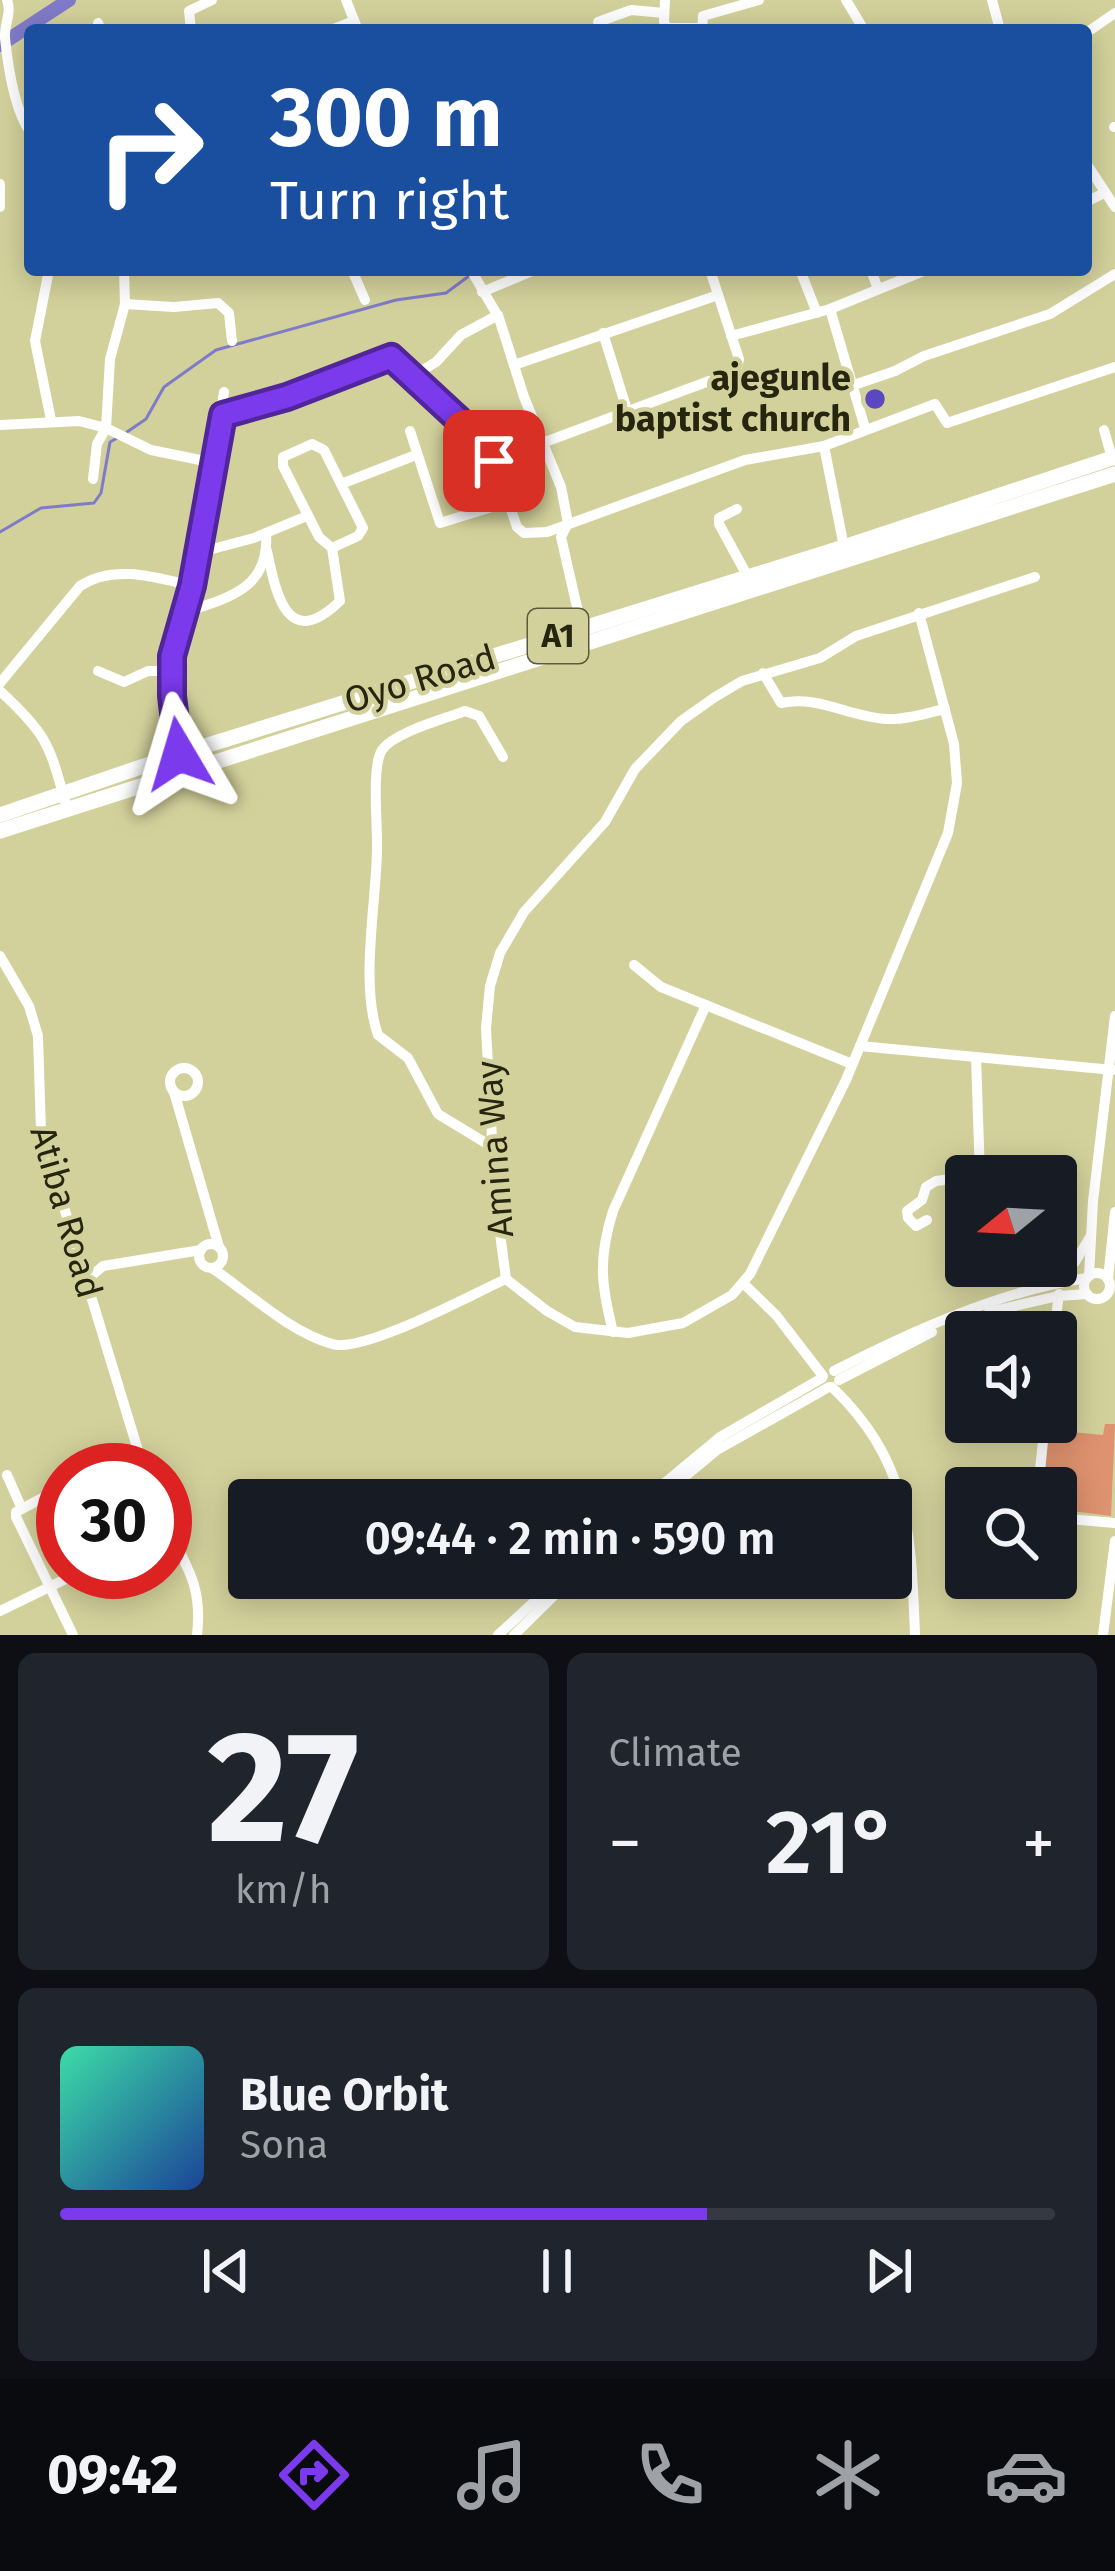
<!DOCTYPE html>
<meta charset="utf-8">
<style>
:root{--surface:#171b24;--page:#20242c;--text:#f1f3f6;--muted:#9ea1a6;--line:#363941;--accent:#7c3aed}
body{margin:0;font-family:"Fira Sans",sans-serif;background:var(--page);color:var(--text);height:100vh;display:flex;flex-direction:column;font-size:45px;white-space:nowrap}
*{box-sizing:border-box;margin:0}
p{font-size:39px;color:var(--muted)}
.icon{flex:none;width:66px;height:66px;fill:none;stroke:currentColor;stroke-width:2;stroke-linecap:round;stroke-linejoin:round}
.map{position:relative;height:1635px;overflow:hidden}
.side{display:flex;flex-direction:column;gap:18px;padding:18px;background:#0d0f14;flex:1}
.side>*{flex:none}
.hud{position:absolute;left:24px;top:24px;width:1068px;height:252px;border-radius:12px;box-shadow:0 6px 30px #0003;background:#1a4fa0;color:#fff;overflow:hidden}
.needle{width:78px;rotate:252deg}
.controls{position:absolute;left:945px;top:1155px;display:grid;gap:24px}
.controls a{display:grid;place-items:center;width:132px;height:132px;border-radius:12px;background:var(--surface);box-shadow:0 6px 30px #0003;font-size:60px}
.speed{position:absolute;left:36px;top:1443px;display:flex;gap:24px;font-size:60px;font-weight:700;text-align:center}
.speed>*{display:grid;place-content:center;width:156px;height:156px;border-radius:50%;background:var(--surface);box-shadow:0 6px 30px #0003;line-height:1}
.speed .limit{border:18px solid #d22;background:#fff;color:#111}
.pin{position:absolute;display:grid;place-items:center;width:102px;height:102px;color:#fff;margin:-51px;border-radius:24px;box-shadow:0 6px 18px #0006}
.me{position:absolute;width:132px;margin:-66px;rotate:353deg;stroke-linejoin:round;filter:drop-shadow(0 0 9px #0008)}
.turn{display:flex;align-items:center;gap:42px;height:252px;padding:0 48px;font-size:54px}
.turn .icon{width:156px;height:156px;stroke-width:2.5}
.turn b{display:block;font-size:84px;line-height:102px}
.big{font-size:90px;font-weight:600;line-height:1.1}
.side .widget{flex:1;display:flex;flex-direction:column;justify-content:center;gap:18px;min-width:0;padding:0 42px;border-radius:18px;background:var(--page)}
.side .dial{align-items:center;gap:0}
.dial b{font-size:156px;line-height:1}
.song{display:flex;align-items:center;gap:36px}
.cover{width:144px;height:144px;border-radius:18px;background:linear-gradient(135deg,hsl(160 70% 55%),hsl(220 70% 35%))}
.played{height:12px;border-radius:6px;background:linear-gradient(90deg,var(--accent) 65%,var(--line) 65%)}
.keys{display:flex;justify-content:space-around;direction:ltr}
.heat{display:flex;justify-content:space-between;align-items:center;font-size:66px;direction:ltr}
.side .tiles{flex:1;display:grid;gap:18px;grid-template-columns:1fr 1fr}
.widget:last-child{grid-column:span 2}
.trip{position:absolute;left:228px;top:1479px;width:684px;height:120px;border-radius:12px;background:var(--surface);box-shadow:0 6px 30px #0003;font-weight:600;line-height:120px;text-align:center}
.tab-bar{display:flex;height:192px;justify-content:space-around;align-items:center;background:#090b0e;color:var(--muted)}
.tab-bar .icon{width:84px;height:84px}
.tab-bar .current{color:var(--accent)}
.tab-bar b{font-size:54px;color:var(--text)}
.map>svg:first-child{display:block}
.green{fill:#df926f}
.lines{fill:none;stroke-linecap:round;stroke-linejoin:round}
.stream{stroke:#807bc9;stroke-width:3}
.river{stroke:#807bc9;stroke-width:14}
.minor{stroke:#fff;stroke-width:10}
.highway{stroke:#fff;stroke-width:15}
.route-casing{stroke:#51269a;stroke-width:30}
.route{stroke:#7c3aed;stroke-width:21}
.poi-dot{fill:#5b47bf;stroke:#d3d19b;stroke-width:4.5}
.labels{text-anchor:middle;dominant-baseline:central;stroke-width:9;stroke-linejoin:round;paint-order:stroke}
.shield{fill:#d3d19b;stroke:#5a593a;stroke-width:3}
.shield-label{font-size:33px;font-weight:bold;fill:#262510}
.poi-label{font-size:36px;font-weight:bold;fill:#262510;stroke:#d3d19b;text-anchor:end}
.street-label{font-size:36px;fill:#262510;stroke:#d3d19b}
</style>
<div class="map">
<svg width="1115" height="1635" viewBox="0 0 1115 1635">
<rect width="100%" height="100%" fill="#d3d19b"/>
<polygon class="green" points="1105,1424 1115,1424 1111,1516 1056,1509 1056,1488 1044,1488 1048,1440 1070,1442 1072,1432 1103,1435"/>
<g class="lines">
<g class="stream">
<polyline points="127,432 146,419 164,387 216,350 396,300 446,293 477,270"/>
<polyline points="0,532 41,508 94,503 101,493 110,442 119,437"/>
</g>
<polyline class="river" points="0,45 69,0"/>
<g class="minor">
<path d="M7,0C12,14 4,23 5,38C8,67 14,109 30,132"/>
<polyline points="346,0 358,30"/>
<polyline points="665,0 664,22 667,28 702,28"/>
<polyline points="846,0 864,30"/>
<polyline points="992,0 1000,30"/>
<polyline points="598,22 631,10 664,13"/>
<polyline points="98,23 101,30"/>
<polyline points="191,30 189,11 212,0"/>
<polyline points="331,30 354,21"/>
<polyline points="702,30 703,16 759,0"/>
<polyline points="1086,33 1115,13"/>
<polyline points="1114,127 1115,127"/>
<polyline points="1086,163 1115,207"/>
<polyline points="0,184 0,207"/>
<polyline points="1086,202 1104,193"/>
<polyline points="49,270 35,341 51,420"/>
<polyline points="352,270 365,300"/>
<polyline points="471,270 499,318 524,397 561,487 568,523 561,537 582,629"/>
<polyline points="800,270 817,313"/>
<polyline points="871,270 878,289"/>
<polyline points="482,292 535,270"/>
<polyline points="125,304 174,307 218,303 229,313 232,341"/>
<polyline points="830,309 865,428"/>
<polyline points="603,333 627,410"/>
<polyline points="731,336 830,309 926,270"/>
<polyline points="514,365 718,295"/>
<polyline points="413,376 436,362 461,335 498,315"/>
<polyline points="854,385 895,371 924,356 1050,314 1115,274"/>
<polyline points="223,415 287,397 391,357 458,419 494,461 517,527 524,533 547,532 745,460 824,446 935,404 947,423 1115,367"/>
<polyline points="0,425 79,421 106,428 151,450 215,463"/>
<polyline points="1104,430 1112,458"/>
<polyline points="410,431 440,523 508,502"/>
<polyline points="545,442 736,371 739,359 710,270"/>
<polygon points="312,444 324,450 363,528 358,536 332,548 319,537 283,466 283,457"/>
<polyline points="824,446 844,547"/>
<polyline points="93,479 97,444 106,428 110,359 125,304 124,270"/>
<polyline points="341,484 416,455"/>
<polyline points="737,509 719,518 719,524 748,577"/>
<path d="M267,551C276,594 287,652 340,601L332,548"/>
<polyline points="197,553 254,538 307,516"/>
<path d="M182,613C227,598 270,590 266,533"/>
<polyline points="919,613 954,744 957,783 948,833 846,1080 750,1274 732,1295 683,1323 628,1333 575,1327 547,1311 506,1279 495,1195 486,1028 490,986 500,953 524,912 605,822 635,769 681,721 715,697 742,681 820,658 856,636 1035,577"/>
<polyline points="98,671 124,682 148,671 172,671"/>
<path d="M763,673L781,703C819,695 849,717 887,719C906,720 927,713 945,709"/>
<path d="M0,683L80,586C113,564 155,577 192,586"/>
<path d="M0,691C51,738 49,746 68,811"/>
<polyline points="179,754 172,696 172,655 192,586 224,392"/>
<polyline points="0,956 29,1006 38,1036 41,1132 144,1470"/>
<polyline points="634,965 661,987 852,1064"/>
<polyline points="860,1046 1113,1070"/>
<polyline points="976,1057 980,1176"/>
<circle cx="184" cy="1082" r="14"/>
<polyline points="174,1092 219,1247"/>
<path d="M494,1148L438,1114L408,1058L378,1035C360,984 376,905 377,851C378,828 371,767 382,750C394,732 445,719 465,711L479,716L503,757"/>
<polyline points="927,1220 916,1226 908,1218 907,1211 922,1200 926,1187 936,1181 966,1177"/>
<circle cx="211" cy="1256" r="12"/>
<path d="M212,1268C249,1293 288,1331 332,1344C363,1354 472,1294 506,1279"/>
<circle cx="1097" cy="1286" r="13"/>
<polyline points="1089,1276 1093,1201 1115,1016"/>
<polyline points="1108,1279 1115,1212"/>
<polyline points="85,1281 103,1266 201,1250"/>
<polyline points="1053,1282 1075,1262 1090,1237"/>
<polyline points="744,1284 776,1315 823,1376"/>
<polyline points="989,1312 1058,1296 1087,1294"/>
<path d="M613,1332C601,1284 598,1259 613,1211L706,1005"/>
<polyline points="1054,1332 1059,1294"/>
<path d="M834,1371C910,1332 1002,1290 1087,1278"/>
<polyline points="839,1380 932,1332"/>
<path d="M832,1387C910,1462 911,1533 915,1635"/>
<polyline points="96,1470 136,1449"/>
<polyline points="7,1475 22,1509"/>
<polyline points="63,1487 16,1512 16,1517 73,1635"/>
<polyline points="1038,1488 1045,1422"/>
<polyline points="644,1500 720,1437 822,1378"/>
<polyline points="657,1500 717,1450 829,1387"/>
<polyline points="1056,1518 1115,1523"/>
<path d="M165,1522C185,1566 203,1583 197,1635"/>
<polyline points="0,1611 80,1572"/>
<polyline points="498,1635 560,1578"/>
<polyline points="514,1635 572,1578"/>
<polyline points="1103,1635 1115,1541"/>
</g>
<g class="highway">
<polyline points="0,815 179,754 844,547 1115,457"/>
<polyline points="0,831 1115,474"/>
</g>
</g>
<g class="lines">
<g class="route-casing">
<polyline id="route" points="179,754 172,696 172,656 192,586 223,415 287,397 391,357 458,419 494,461"/>
</g>
<use href="#route" class="route"/>
</g>
<circle class="poi-dot" cx="875" cy="399" r="12"/>
<g class="labels">
<rect class="shield" x="528" y="609" width="60" height="54" rx="9"/>
<g class="shield-label">
<text x="558" y="636">A1</text>
</g>
<g class="poi-label">
<text x="851" y="378">ajegunle<tspan x="851" dy="41">baptist church</tspan></text>
</g>
<g class="street-label">
<text transform="translate(420 679) rotate(-17)">Oyo Road</text>
<text transform="translate(495 1149) rotate(-94)">Amina Way</text>
<text transform="translate(66 1212) rotate(74)">Atiba Road</text>
</g>
</g>
</svg>
<div class="controls">
<a><svg class="needle" viewBox="-14 -14 28 28"><path d="M0-13l5 13h-10z" fill="#e53935"/><path d="M0 13l5-13h-10z" fill="#9ea1a6"/></svg></a>
<a><svg class="icon" aria-label="sound" viewBox="0 0 24 24"><path d="M4 9h4l5-4v14l-5-4H4zM17 9q2 3 0 6"/></svg></a>
<a><svg class="icon" aria-label="search" viewBox="0 0 24 24"><circle cx="10" cy="10" r="6"/><path d="M15 15l6 6"/></svg></a>
</div>
<div class="speed"><div class="limit">30</div></div>
<div class="pin" style="left:494px;top:461px;background:#d93025"><svg class="icon" aria-label="arrive" viewBox="0 0 24 24"><path d="M6 21V4h12l-3 4 3 4H6"/></svg></div>
<svg class="me" style="left:179px;top:754px" viewBox="-20 -20 40 40"><path d="M0-17L14 15 0 8-14 15z" fill="#7c3aed" stroke="#fff" stroke-width="4"/></svg>
<div class="trip">09:44 · 2 min · 590 m</div>
<div class="hud">
<div class="turn"><svg class="icon" aria-label="right" viewBox="0 0 24 24"><path d="M7 20v-9h11M14 6l5 5-5 5"/></svg><div><b>300 m</b>Turn right</div></div>
</div>
</div>
<section class="side">
<div class="tiles">
<div class="widget dial"><b>27</b><p>km/h</p></div>
<div class="widget"><p>Climate</p>
<div class="heat"><a>−</a><b class="big">21°</b><a>+</a></div>
</div>
<div class="widget">
<div class="song"><i class="cover"></i><div><b>Blue Orbit</b><p>Sona</p></div></div>
<div class="played"></div>
<div class="keys"><svg class="icon" aria-label="previous" viewBox="0 0 24 24"><path d="M18 5L8 12l10 7zM5 5v14"/></svg><svg class="icon" aria-label="pause" viewBox="0 0 24 24"><path d="M8 5v14M16 5v14"/></svg><svg class="icon" aria-label="next" viewBox="0 0 24 24"><path d="M6 5l10 7-10 7zM19 5v14"/></svg></div>
</div>
</div>
</section>
<nav class="tab-bar">
<b>09:42</b>
<svg class="icon current" aria-label="directions" viewBox="0 0 24 24"><path d="M12 3l9 9-9 9-9-9zM9 14v-3h6M13 9l2 2-2 2"/></svg>
<svg class="icon" aria-label="music" viewBox="0 0 24 24"><path d="M9 18V5l10-2v13"/><circle cx="6" cy="18" r="3"/><circle cx="16" cy="16" r="3"/></svg>
<svg class="icon" aria-label="phone" viewBox="0 0 24 24"><path d="M5 4h4l2 5-3 2q2 4 5 5l2-3 5 2v4C11 20 4 13 5 4z"/></svg>
<svg class="icon" aria-label="climate" viewBox="0 0 24 24"><path d="M12 3v18M4 7l16 10M4 17L20 7"/></svg>
<svg class="icon" aria-label="car" viewBox="0 0 24 24"><path d="M5 17H2v-5l4-1 3-4h7l3 4 3 1v5h-3M9 17h6M6 11h13"/><circle cx="7" cy="17" r="2"/><circle cx="17" cy="17" r="2"/></svg>
</nav>
